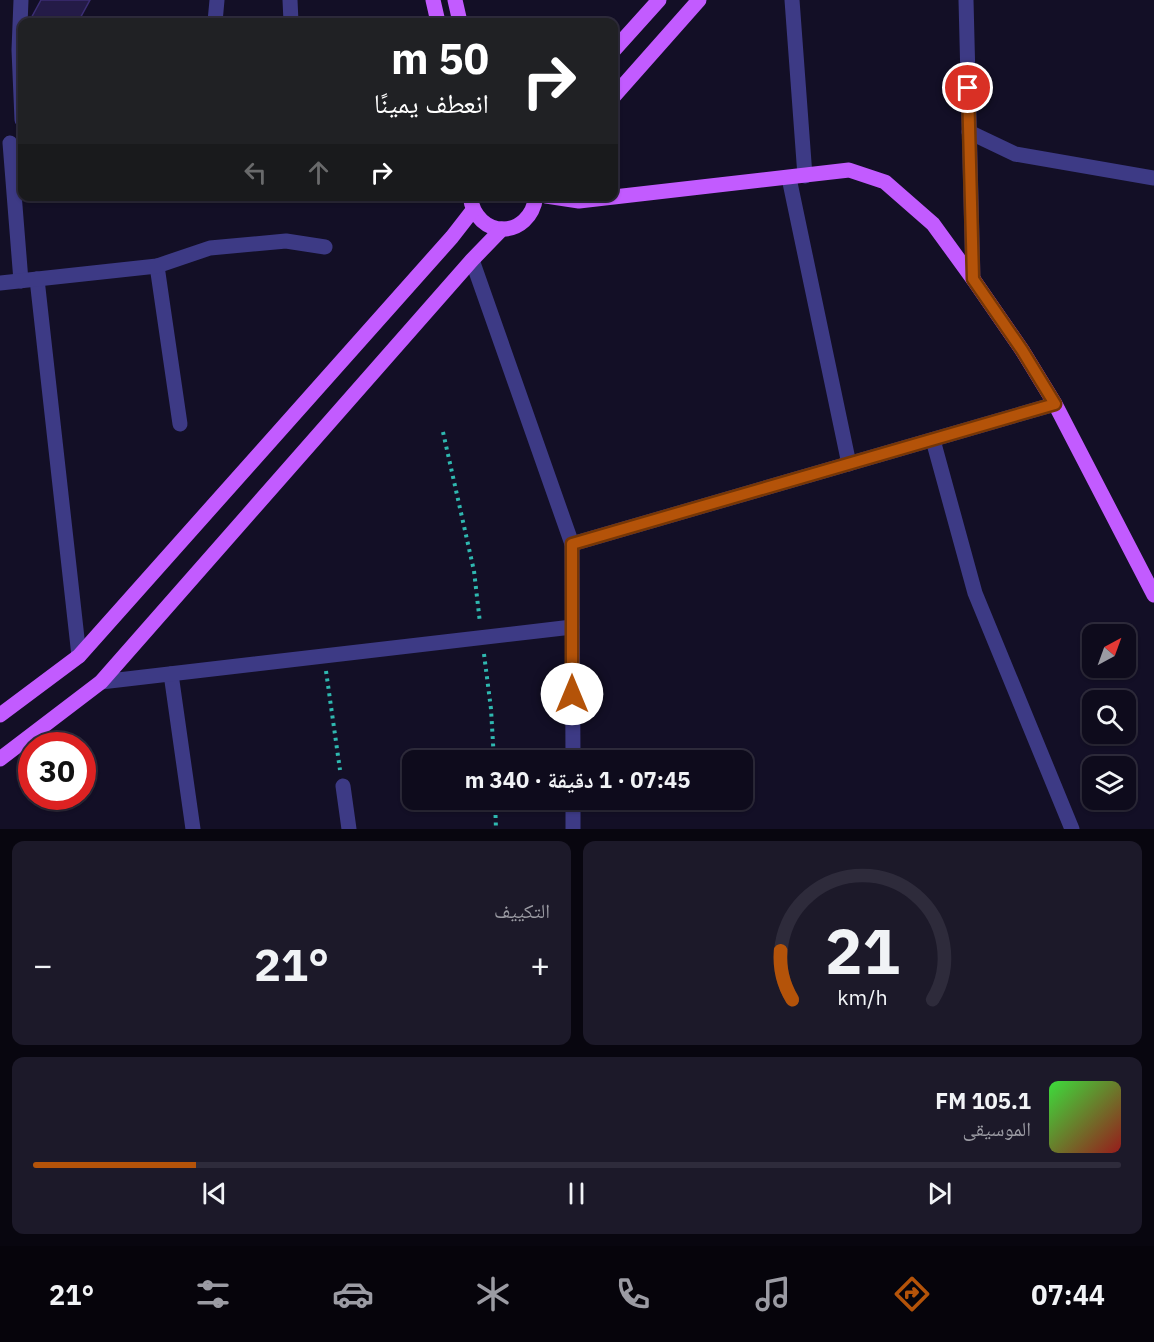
<!DOCTYPE html>
<html lang="ar">
<meta charset="utf-8">
<style>
:root{--surface:#0e0b1c;--page:#1c1929;--text:#f1f3f6;--muted:#9b9ba3;--line:#2e2b3b;--accent:#b45309}
body{margin:0;font-family:"IBM Plex Sans","Noto Naskh Arabic",sans-serif;background:var(--page);color:var(--text);direction:rtl;height:100vh;display:flex;flex-direction:column;font-size:22px;white-space:nowrap}
*{box-sizing:border-box;margin:0}
p{font-size:20px;color:var(--muted)}
.icon{flex:none;width:33px;height:33px;fill:none;stroke:currentColor;stroke-width:2;stroke-linecap:round;stroke-linejoin:round}
.map{position:relative;height:829px;overflow:hidden;direction:ltr}
.drawer{display:flex;flex-direction:column;gap:12px;padding:12px;background:#08060f;flex:1}
.drawer>*{flex:none}
.hud{position:absolute;left:18px;top:18px;width:600px;height:183px;border-radius:12px;box-shadow:0 2px 4px #0004,0 0 0 2px var(--line);direction:rtl;background:#202124;color:#fff;overflow:hidden}
.needle{width:39px;rotate:41deg}
.fabs{position:absolute;left:1082px;top:624px;display:grid;gap:12px}
.fabs a{display:grid;place-items:center;width:54px;height:54px;border-radius:12px;background:var(--surface);box-shadow:0 2px 4px #0004,0 0 0 2px var(--line);font-size:30px}
.speed{position:absolute;left:18px;top:732px;display:flex;gap:12px;font-size:30px;font-weight:700;text-align:center}
.speed>*{display:grid;place-content:center;width:78px;height:78px;border-radius:50%;background:var(--surface);box-shadow:0 2px 4px #0004,0 0 0 2px var(--line);line-height:1}
.speed .limit{border:9px solid #d22;background:#fff;color:#111}
.pin{position:absolute;display:grid;place-items:center;width:51px;height:51px;color:#fff;margin:-26px;border:3px solid #fff;border-radius:50%;box-shadow:0 2px 6px #0007}
.me{position:absolute;width:66px;margin:-33px;rotate:0deg;stroke-linejoin:round;filter:drop-shadow(0 0 4px #0008)}
.turn{display:flex;align-items:center;gap:21px;height:126px;padding:0 30px;font-size:27px}
.turn .icon{width:78px;height:78px;stroke-width:2.5}
.turn b{display:block;font-size:42px;line-height:51px}
.lanes{display:flex;align-items:center;height:57px;padding:0 30px;background:#0003;justify-content:center;gap:30px;direction:ltr}
.lanes .off{opacity:.35}
.big{font-size:45px;font-weight:800;line-height:1.1}
.drawer .tile{flex:1;display:flex;flex-direction:column;justify-content:center;gap:9px;min-width:0;padding:0 21px;border-radius:12px;background:var(--page)}
.drawer .dial{align-items:center;gap:0}
.dial svg{height:156px;overflow:visible;fill:none;stroke:var(--line);stroke-width:7;stroke-linecap:round;text-anchor:middle}
.dial text{fill:var(--text);stroke:none}
.song{display:flex;align-items:center;gap:18px}
.cover{width:72px;height:72px;border-radius:9px;background:linear-gradient(135deg,hsl(120 70% 55%),hsl(0 70% 35%))}
.played{height:6px;border-radius:3px;background:linear-gradient(90deg,var(--accent) 15%,var(--line) 15%)}
.keys{display:flex;justify-content:space-around;direction:ltr}
.heat{display:flex;justify-content:space-between;align-items:center;font-size:33px;direction:ltr}
.drawer .tiles{flex:1;display:grid;gap:12px;grid-template-columns:1fr 1fr}
.tile:last-child{grid-column:span 2}
.trip{position:absolute;left:402px;top:750px;width:351px;height:60px;border-radius:12px;background:var(--surface);box-shadow:0 2px 4px #0004,0 0 0 2px var(--line);font-weight:800;line-height:60px;text-align:center;direction:rtl}
.tabs{display:flex;height:96px;justify-content:space-around;align-items:center;background:#06040b;color:var(--muted)}
.tabs .icon{width:42px;height:42px}
.tabs .active{color:var(--accent)}
.tabs b{font-size:27px;color:var(--text)}
.map>svg:first-child{display:block}
.building{fill:#241b47;stroke:#3b2d73;stroke-width:1.5}
.lines{fill:none;stroke-linecap:round;stroke-linejoin:round}
.path{stroke:#2fb8b0;stroke-width:4;stroke-dasharray:3 4.5;stroke-linecap:butt}
.minor{stroke:#3d3a85;stroke-width:15}
.major{stroke:#c25bff;stroke-width:15}
.route-casing{stroke:#753606;stroke-width:15}
.route{stroke:#b45309;stroke-width:10}
</style>
<div class="map">
<svg width="1154" height="829" viewBox="0 0 1154 829">
<rect width="100%" height="100%" fill="#130f26"/>
<polygon class="building" points="41,0 90,0 78,22 29,22"/>
<g class="lines">
<g class="path">
<polyline points="443,432 474,571 480,623"/>
<polyline points="484,654 491,709 494,760"/>
<polyline points="326,671 340,770"/>
<polyline points="495,800 496,829"/>
</g>
<g class="minor">
<polyline points="21,0 19,50 22,120"/>
<polyline points="290,0 291,22"/>
<polyline points="792,0 805,176"/>
<polyline points="966,0 973,279"/>
<polyline points="215,22 217,0"/>
<polyline points="969,132 1015,154 1154,178"/>
<polyline points="10,143 21,281"/>
<polyline points="789,178 849,464"/>
<polyline points="472,260 572,544 573,760"/>
<polyline points="157,266 180,424"/>
<polyline points="37,279 79,656"/>
<polyline points="0,283 157,266 210,248 286,241 325,247"/>
<polyline points="933,440 975,593 1072,829"/>
<polyline points="572,544 1055,404"/>
<polyline points="171,674 193,829"/>
<polyline points="101,682 572,627"/>
<polyline points="343,786 349,829"/>
<polyline points="573,800 573,829"/>
</g>
<g class="major">
<polyline points="433,0 438,22"/>
<polyline points="455,0 460,22"/>
<polyline points="614,50 659,0"/>
<polyline points="614,96 699,0"/>
<path d="M470,196C476,240 530,240 536,196"/>
<polyline points="546,196 579,201 849,170 885,182 933,224 973,279 1022,350 1055,404 1154,595"/>
<polyline points="0,715 79,656 452,237 473,210"/>
<polyline points="0,759 101,682 472,260 502,229"/>
</g>
</g>
<g class="lines">
<g class="route-casing">
<polyline id="route" points="572,694 572,544 1055,404 1022,350 973,279 968,88"/>
</g>
<use href="#route" class="route"/>
</g>
</svg>
<div class="fabs">
<a><svg class="needle" viewBox="-14 -14 28 28"><path d="M0-13l5 13h-10z" fill="#e53935"/><path d="M0 13l5-13h-10z" fill="#9b9ba3"/></svg></a>
<a><svg class="icon" aria-label="search" viewBox="0 0 24 24"><circle cx="10" cy="10" r="6"/><path d="M15 15l6 6"/></svg></a>
<a><svg class="icon" aria-label="layers" viewBox="0 0 24 24"><path d="M12 4l9 5-9 5-9-5zM3 14l9 5 9-5"/></svg></a>
</div>
<div class="speed"><div class="limit">30</div></div>
<div class="pin" style="left:968px;top:88px;background:#d93025"><svg class="icon" aria-label="arrive" viewBox="0 0 24 24"><path d="M6 21V4h12l-3 4 3 4H6"/></svg></div>
<svg class="me" style="left:572px;top:694px" viewBox="-20 -20 40 40"><circle r="19" fill="#fff"/><path d="M0-13L10 11 0 6-10 11z" fill="#b45309"/></svg>
<div class="trip">07:45 · 1 دقيقة · 340 m</div>
<div class="hud">
<div class="turn"><svg class="icon" aria-label="right" viewBox="0 0 24 24"><path d="M7 20v-9h11M14 6l5 5-5 5"/></svg><div><b>50 m</b>انعطف يمينًا</div></div>
<div class="lanes"><svg class="icon off" aria-label="left" viewBox="0 0 24 24"><path d="M17 20v-9H6M10 6l-5 5 5 5"/></svg><svg class="icon off" aria-label="ahead" viewBox="0 0 24 24"><path d="M12 20V5M6 11l6-6 6 6"/></svg><svg class="icon" aria-label="right" viewBox="0 0 24 24"><path d="M7 20v-9h11M14 6l5 5-5 5"/></svg></div>
</div>
</div>
<section class="drawer">
<div class="tiles">
<div class="tile dial"><svg viewBox="0 0 100 80">
<path d="M14 69A42 42 0 1 1 86 69"/>
<path d="M14 69A42 42 0 0 1 8 44" stroke="#b45309"/>
<text x="50" y="56" font-size="32" font-weight="700">21</text>
<text x="50" y="72" font-size="11">km/h</text>
</svg></div>
<div class="tile"><p>التكييف</p>
<div class="heat"><a>−</a><b class="big">21°</b><a>+</a></div>
</div>
<div class="tile">
<div class="song"><i class="cover"></i><div><b>105.1 FM</b><p>الموسيقى</p></div></div>
<div class="played"></div>
<div class="keys"><svg class="icon" aria-label="previous" viewBox="0 0 24 24"><path d="M18 5L8 12l10 7zM5 5v14"/></svg><svg class="icon" aria-label="pause" viewBox="0 0 24 24"><path d="M8 5v14M16 5v14"/></svg><svg class="icon" aria-label="next" viewBox="0 0 24 24"><path d="M6 5l10 7-10 7zM19 5v14"/></svg></div>
</div>
</div>
</section>
<nav class="tabs">
<b>07:44</b>
<svg class="icon active" aria-label="directions" viewBox="0 0 24 24"><path d="M12 3l9 9-9 9-9-9zM9 14v-3h6M13 9l2 2-2 2"/></svg>
<svg class="icon" aria-label="music" viewBox="0 0 24 24"><path d="M9 18V5l10-2v13"/><circle cx="6" cy="18" r="3"/><circle cx="16" cy="16" r="3"/></svg>
<svg class="icon" aria-label="phone" viewBox="0 0 24 24"><path d="M5 4h4l2 5-3 2q2 4 5 5l2-3 5 2v4C11 20 4 13 5 4z"/></svg>
<svg class="icon" aria-label="climate" viewBox="0 0 24 24"><path d="M12 3v18M4 7l16 10M4 17L20 7"/></svg>
<svg class="icon" aria-label="car" viewBox="0 0 24 24"><path d="M5 17H2v-5l4-1 3-4h7l3 4 3 1v5h-3M9 17h6M6 11h13"/><circle cx="7" cy="17" r="2"/><circle cx="17" cy="17" r="2"/></svg>
<svg class="icon" aria-label="filters" viewBox="0 0 24 24"><path d="M4 7h16M4 17h16"/><circle cx="9" cy="7" r="2"/><circle cx="15" cy="17" r="2"/></svg>
<b>21°</b>
</nav>
